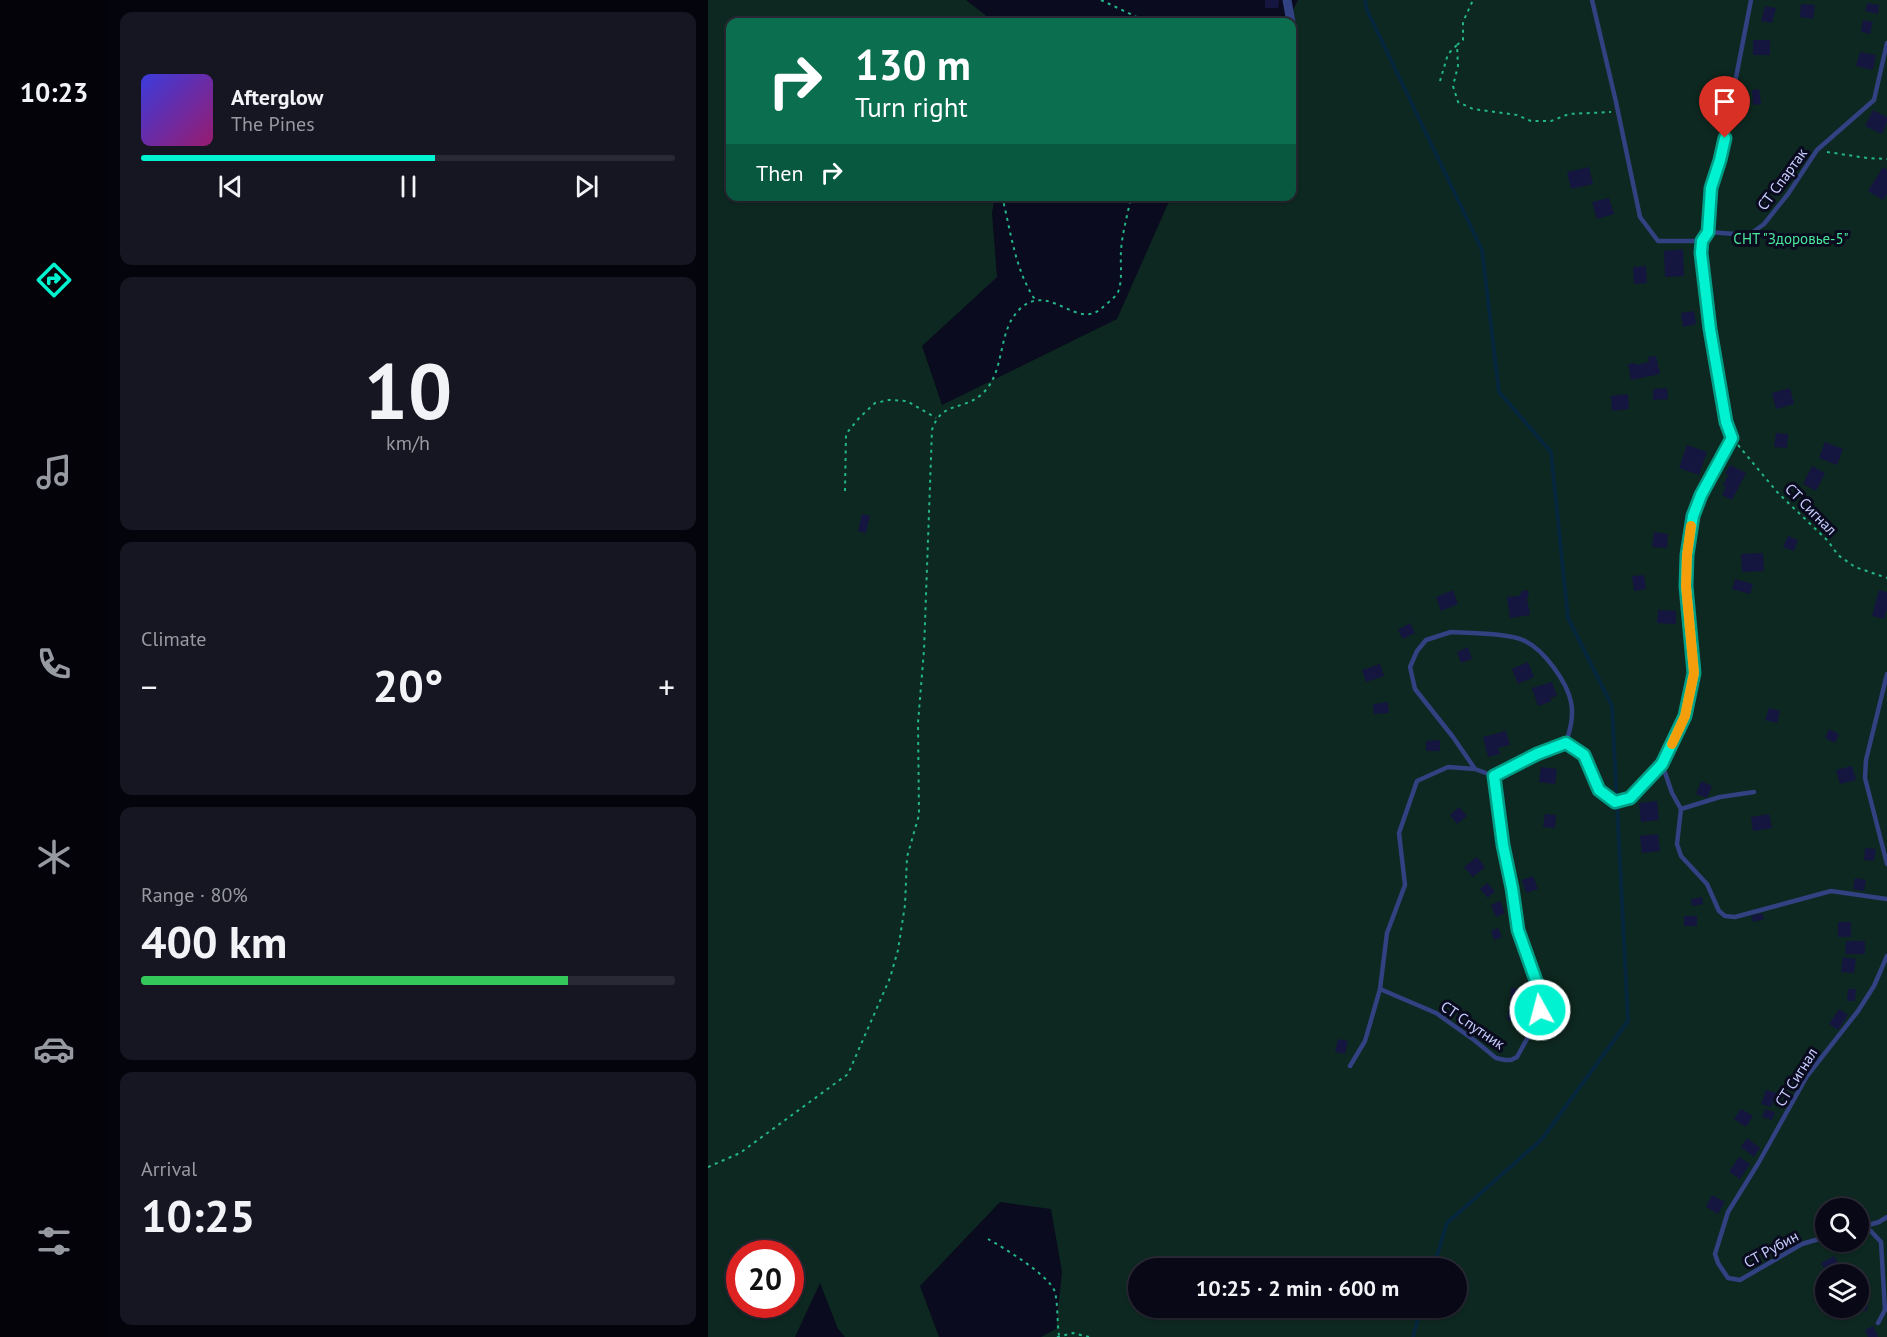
<!DOCTYPE html>
<meta charset="utf-8">
<style>
:root{--surface:#080816;--page:#161623;--text:#f1f3f6;--muted:#989aa1;--line:#292935;--accent:#00f2d0}
body{margin:0;font-family:"PT Sans",sans-serif;background:var(--page);color:var(--text);height:100vh;display:flex;flex-direction:column;font-size:22px;white-space:nowrap}
*{box-sizing:border-box;margin:0}
p{font-size:20px;color:var(--muted)}
.icon{flex:none;width:33px;height:33px;fill:none;stroke:currentColor;stroke-width:2;stroke-linecap:round;stroke-linejoin:round}
.map{position:relative;flex:1;overflow:hidden}
.sheet{display:flex;flex-direction:column;gap:12px;padding:12px;background:#04040c;width:600px}
.sheet>*{flex:none}
.hud{position:absolute;left:18px;top:18px;width:570px;height:183px;border-radius:12px;box-shadow:0 2px 4px #0004,0 0 0 2px var(--line);background:#0b6e4f;color:#fff;overflow:hidden}
.controls{position:absolute;left:1107px;top:1198px;display:grid;gap:12px}
.controls a{display:grid;place-items:center;width:54px;height:54px;border-radius:50%;background:var(--surface);box-shadow:0 2px 4px #0004,0 0 0 2px var(--line);font-size:30px}
.speed{position:absolute;left:18px;top:1240px;display:flex;gap:12px;font-size:30px;font-weight:700;text-align:center}
.speed>*{display:grid;place-content:center;width:78px;height:78px;border-radius:50%;background:var(--surface);box-shadow:0 2px 4px #0004,0 0 0 2px var(--line);line-height:1}
.speed .limit{border:9px solid #d22;background:#fff;color:#111}
.pin{position:absolute;display:grid;place-items:center;width:51px;height:51px;color:#fff;margin:-62px -26px;border-radius:50% 50% 50% 0;rotate:-45deg;box-shadow:0 0 6px #0007}
.pin .icon{rotate:45deg}
.me{position:absolute;width:66px;margin:-33px;rotate:353deg;stroke-linejoin:round;filter:drop-shadow(0 0 4px #0008)}
.turn{display:flex;align-items:center;gap:21px;height:126px;padding:0 30px;font-size:27px}
.turn .icon{width:78px;height:78px;stroke-width:2.5}
.turn b{display:block;font-size:42px;line-height:51px}
.then{display:flex;align-items:center;height:57px;padding:0 30px;background:#0003;gap:12px;font-size:22px}
.big{font-size:45px;font-weight:600;line-height:1.1}
.sheet .widget{flex:1;display:flex;flex-direction:column;justify-content:center;gap:9px;min-width:0;padding:0 21px;border-radius:12px;background:var(--page)}
.sheet .dial{align-items:center;gap:0}
.dial b{font-size:78px;line-height:1}
.song{display:flex;align-items:center;gap:18px}
.cover{width:72px;height:72px;border-radius:9px;background:linear-gradient(135deg,hsl(240 70% 55%),hsl(320 70% 35%))}
.played{height:6px;border-radius:3px;background:linear-gradient(90deg,var(--accent) 55%,var(--line) 55%)}
.keys{display:flex;justify-content:space-around;direction:ltr}
.heat{display:flex;justify-content:space-between;align-items:center;font-size:33px;direction:ltr}
.charge{height:9px;border-radius:4px;background:linear-gradient(90deg,#34c759 80%,var(--line) 0)}
.trip{position:absolute;left:420px;top:1258px;width:339px;height:60px;border-radius:30px;background:var(--surface);box-shadow:0 2px 4px #0004,0 0 0 2px var(--line);font-weight:600;line-height:60px;text-align:center}
main{display:flex;flex:1;min-height:0}
.tab-bar{display:flex;flex-direction:column;width:108px;justify-content:space-around;align-items:center;background:#030309;color:var(--muted)}
.tab-bar .icon{width:42px;height:42px}
.tab-bar .selected{color:var(--accent)}
.tab-bar b{font-size:27px;color:var(--text)}
.map>svg:first-child{display:block}
.green{fill:#0d2820;fill-rule:evenodd}
.lines{fill:none;stroke-linecap:round;stroke-linejoin:round}
.stream{stroke:#05263c;stroke-width:4}
.building{fill:#151640}
.path{stroke:#23b68a;stroke-width:2;stroke-dasharray:3 4.5;stroke-linecap:butt}
.service{stroke:#314181;stroke-width:4.5}
.minor{stroke:#314181;stroke-width:9}
.route-casing{stroke:#009d87;stroke-width:15}
.route{stroke:#00f2d0;stroke-width:10}
.slow{stroke:#f59e0b;stroke-width:10}
.labels{text-anchor:middle;dominant-baseline:central;stroke-width:6;stroke-linejoin:round;paint-order:stroke}
.street-label{font-size:15px;fill:#c7ceff;stroke:#0a0b1e}
.park-label{font-size:15px;fill:#4ae79b;stroke:#0a0b1e}
</style>
<main>
<nav class="tab-bar">
<b>10:23</b>
<svg class="icon selected" aria-label="directions" viewBox="0 0 24 24"><path d="M12 3l9 9-9 9-9-9zM9 14v-3h6M13 9l2 2-2 2"/></svg>
<svg class="icon" aria-label="music" viewBox="0 0 24 24"><path d="M9 18V5l10-2v13"/><circle cx="6" cy="18" r="3"/><circle cx="16" cy="16" r="3"/></svg>
<svg class="icon" aria-label="phone" viewBox="0 0 24 24"><path d="M5 4h4l2 5-3 2q2 4 5 5l2-3 5 2v4C11 20 4 13 5 4z"/></svg>
<svg class="icon" aria-label="climate" viewBox="0 0 24 24"><path d="M12 3v18M4 7l16 10M4 17L20 7"/></svg>
<svg class="icon" aria-label="car" viewBox="0 0 24 24"><path d="M5 17H2v-5l4-1 3-4h7l3 4 3 1v5h-3M9 17h6M6 11h13"/><circle cx="7" cy="17" r="2"/><circle cx="17" cy="17" r="2"/></svg>
<svg class="icon" aria-label="filters" viewBox="0 0 24 24"><path d="M4 7h16M4 17h16"/><circle cx="9" cy="7" r="2"/><circle cx="15" cy="17" r="2"/></svg>
</nav>
<section class="sheet">
<div class="widget">
<div class="song"><i class="cover"></i><div><b>Afterglow</b><p>The Pines</p></div></div>
<div class="played"></div>
<div class="keys"><svg class="icon" aria-label="previous" viewBox="0 0 24 24"><path d="M18 5L8 12l10 7zM5 5v14"/></svg><svg class="icon" aria-label="pause" viewBox="0 0 24 24"><path d="M8 5v14M16 5v14"/></svg><svg class="icon" aria-label="next" viewBox="0 0 24 24"><path d="M6 5l10 7-10 7zM19 5v14"/></svg></div>
</div>
<div class="widget dial"><b>10</b><p>km/h</p></div>
<div class="widget"><p>Climate</p>
<div class="heat"><a>−</a><b class="big">20°</b><a>+</a></div>
</div>
<div class="widget"><p>Range · 80%</p><b class="big">400 km</b><div class="charge"></div></div>
<div class="widget"><p>Arrival</p><b class="big">10:25</b></div>
</section>
<div class="map">
<svg width="1179" height="1337" viewBox="0 0 1179 1337">
<rect width="100%" height="100%" fill="#0a0b1e"/>
<path class="green" d="M0,0H258L286,22H22V196L287,197L284,213L289,277L214,346L234,405L409,319L463,197L584,196V22H579L590,0H1179V1337H333L348,1329L354,1272L343,1209L292,1202L212,1286L231,1337H137L130,1329L112,1283L87,1337H0ZM1118,1209H1150V1242H1118ZM32,1254H82V1305H32ZM430,1269H748V1308H430ZM1118,1275H1150V1308H1118Z"/>
<g class="lines">
<g class="stream">
<polyline points="657,0 659,10 774,250 791,392 843,452 860,618 904,706 920,1021 834,1139 739,1223 725,1269"/>
<polyline points="705,1337 713,1308"/>
</g>
</g>
<g class="building">
<polygon points="557,0 571,0 570,8 557,8"/>
<polygon points="1159,3 1171,5 1170,14 1157,11"/>
<polygon points="1093,4 1107,5 1105,19 1092,17"/>
<polygon points="1057,6 1068,8 1064,23 1053,21"/>
<polygon points="554,16 557,22 539,22"/>
<polygon points="1155,20 1165,22 1162,34 1153,32"/>
<rect x="1045" y="40" width="17" height="15"/>
<polygon points="1152,52 1168,55 1165,70 1148,66"/>
<polygon points="1051,89 1053,104 1045,105 1044,90"/>
<polygon points="1165,110 1179,117 1179,122 1174,134 1157,126"/>
<polygon points="881,167 885,184 863,189 859,172"/>
<polygon points="1175,167 1179,170 1179,194 1175,200 1160,191"/>
<polygon points="901,198 906,214 889,219 884,202"/>
<polygon points="975,249 976,276 957,277 956,251"/>
<polygon points="938,266 939,283 926,284 925,267"/>
<polygon points="986,311 988,324 975,327 973,313"/>
<polygon points="948,356 952,374 923,380 920,364 928,363 928,365 941,362 940,357"/>
<polygon points="959,388 960,399 945,400 945,389"/>
<polygon points="1082,388 1086,404 1068,409 1064,393"/>
<polygon points="920,394 921,409 904,411 903,396"/>
<polygon points="1068,433 1080,434 1079,448 1066,447"/>
<polygon points="1117,442 1135,449 1129,465 1111,458"/>
<polygon points="979,445 999,452 991,475 971,468"/>
<polygon points="1022,465 1038,473 1024,500 1014,495 1018,487 1015,486 1020,475 1017,474"/>
<polygon points="1104,466 1117,473 1108,491 1095,484"/>
<polygon points="154,514 162,516 158,533 150,531"/>
<polygon points="946,532 960,534 959,548 944,547"/>
<polygon points="1080,536 1090,540 1086,551 1075,547"/>
<polygon points="1055,553 1056,571 1034,572 1033,554"/>
<polygon points="936,575 938,589 926,591 924,576"/>
<polygon points="1027,579 1045,584 1042,594 1024,589"/>
<polygon points="745,590 750,604 733,611 728,597"/>
<polygon points="819,590 821,594 819,599 822,615 802,618 799,597 811,596 814,591"/>
<polygon points="1171,590 1179,592 1179,609 1176,619 1164,616"/>
<polygon points="950,610 968,611 968,624 949,623"/>
<polygon points="702,623 707,633 695,639 690,630"/>
<polygon points="760,647 764,659 753,663 749,652"/>
<polygon points="820,662 826,677 810,684 804,669"/>
<polygon points="672,664 676,676 658,682 654,670"/>
<polygon points="844,682 849,696 842,698 844,701 830,706 824,688"/>
<polygon points="680,702 681,713 666,714 665,704"/>
<polygon points="1061,708 1072,711 1069,723 1057,720"/>
<polygon points="1121,729 1131,734 1127,743 1117,738"/>
<polygon points="798,731 802,745 790,748 792,754 780,757 775,737"/>
<polygon points="732,740 732,751 718,751 718,741"/>
<polygon points="1144,766 1148,780 1132,784 1128,770"/>
<polygon points="833,767 849,769 847,784 831,782"/>
<polygon points="993,781 1004,786 999,798 988,794"/>
<polygon points="949,801 951,820 933,822 931,803"/>
<polygon points="751,807 759,816 749,824 742,815"/>
<polygon points="837,814 848,815 847,828 835,827"/>
<polygon points="1061,814 1064,828 1045,831 1043,817"/>
<polygon points="950,834 952,851 934,853 932,836"/>
<polygon points="1157,848 1168,849 1166,861 1156,860"/>
<polygon points="769,857 777,867 765,877 756,867"/>
<polygon points="825,876 830,889 818,893 814,880"/>
<polygon points="1147,878 1158,880 1156,891 1145,889"/>
<polygon points="779,883 787,891 780,898 772,889"/>
<polygon points="994,897 995,904 984,906 983,899"/>
<polygon points="792,901 797,913 788,917 783,905"/>
<polygon points="1054,913 1056,919 1045,922 1043,916"/>
<rect x="976" y="916" width="13" height="10"/>
<rect x="1130" y="922" width="13" height="15"/>
<polygon points="790,928 794,937 786,940 783,931"/>
<polygon points="1138,941 1157,941 1157,954 1137,954"/>
<polygon points="1135,957 1148,959 1146,973 1133,972"/>
<polygon points="803,988 811,989 810,1002 802,1001"/>
<polygon points="1140,989 1148,989 1147,1001 1139,1001"/>
<polygon points="802,1004 813,1006 810,1022 799,1020"/>
<polygon points="1131,1009 1140,1015 1130,1030 1121,1024"/>
<polygon points="630,1039 640,1041 637,1054 627,1052"/>
<polygon points="1058,1090 1068,1093 1063,1107 1053,1104"/>
<polygon points="1033,1109 1045,1116 1038,1127 1026,1119"/>
<polygon points="1057,1109 1067,1112 1064,1120 1054,1117"/>
<polygon points="1039,1138 1052,1148 1046,1157 1033,1147"/>
<polygon points="1031,1157 1042,1164 1032,1179 1021,1172"/>
<polygon points="1004,1195 1017,1202 1010,1214 998,1207"/>
<polygon points="1126,1256 1133,1268 1120,1275 1113,1263"/>
<polygon points="1150,1292 1161,1293 1159,1311 1150,1310"/>
<polygon points="1165,1326 1170,1337 1160,1337 1157,1330"/>
</g>
<g class="lines">
<g class="path">
<polyline points="393,0 437,21 443,22"/>
<polyline points="749,45 755,40 755,22 765,0"/>
<polyline points="732,81 740,54 749,45 750,66 745,86 750,102 765,109 809,115 823,121 843,121 861,114 903,112"/>
<polyline points="1119,152 1159,158 1179,159"/>
<path d="M294,196C303,232 307,271 328,301"/>
<polyline points="1030,445 1070,493 1120,541 1130,555 1147,567 1179,578"/>
<polyline points="137,491 138,434 151,418 167,403 181,400 199,401 228,418"/>
<path d="M0,1167L32,1153L140,1074L182,978L190,950L197,905L199,857L211,815L210,723L216,650L224,430C233,401 255,411 274,394C299,371 288,330 313,308C342,282 369,331 394,308C398,304 407,298 410,292C415,280 412,264 413,251C414,233 420,214 423,196"/>
<path d="M280,1239C296,1248 341,1275 347,1292C350,1305 349,1322 351,1335"/>
<polyline points="349,1337 365,1333 381,1337"/>
</g>
<g class="service">
<polyline points="884,0 908,102 932,217 950,241 994,241"/>
<polyline points="1000,232 1041,235 1056,224 1080,194 1109,150 1166,100 1179,43"/>
<path d="M743,632C761,633 801,633 817,641C836,650 859,682 863,702C866,716 862,730 858,743L829,754L786,776L767,769L745,737L707,689L702,667L709,651L718,640Z"/>
<polyline points="1179,674 1158,760 1157,778 1179,864"/>
<polyline points="858,743 876,755 891,790 907,802 922,798 954,764 977,715 986,673 978,586 979,556 985,516 993,495 1024,438 1018,422 1002,329 993,253 994,241 1000,232 1003,188 1012,160 1043,0"/>
<polyline points="954,764 964,793 973,809 1012,797 1046,792"/>
<polyline points="973,809 969,844 973,856 999,884 1011,911 1017,916 1027,917 1123,891 1179,899"/>
<polyline points="672,989 728,1013 766,1040 788,1058 797,1060 803,1060 809,1057 825,1028 832,1010 831,989 810,930 804,888 795,845 786,776"/>
<polyline points="642,1066 657,1041 672,989 679,933 697,885 691,833 709,781 740,767 767,769"/>
<polyline points="1158,1226 1173,1242 1177,1310 1170,1323"/>
<polyline points="1150,1228 1171,1222 1179,1217"/>
<polyline points="1118,1237 1094,1244 1032,1280 1020,1278 1010,1263 1007,1254 1020,1212 1051,1162 1099,1076 1150,1011 1166,986 1179,956"/>
</g>
<polyline class="minor" points="579,0 583,22"/>
</g>
<g class="lines">
<g class="route-casing">
<polyline id="route" points="832,1010 831,989 810,930 804,888 795,845 786,776 829,754 858,743 876,755 891,790 907,802 922,798 954,764 977,716 986,673 978,586 979,555 985,516 993,495 1024,438 1018,422 1002,329 993,253 994,241 1000,232 1003,188 1012,160 1017,138"/>
</g>
<use href="#route" class="route"/>
<polyline class="slow" points="964,744 977,716 986,673 978,586 979,555 983,526"/>
</g>
<g class="labels">
<g class="street-label">
<text transform="translate(1074 179) rotate(-54)">СТ Спартак</text>
<text transform="translate(1103 509) rotate(45)">СТ Сигнал</text>
<text transform="translate(765 1025) rotate(34)">СТ Спутник</text>
<text transform="translate(1088 1077) rotate(-58)">СТ Сигнал</text>
<text transform="translate(1063 1249) rotate(-29)">СТ Рубин</text>
</g>
<g class="park-label">
<text x="1083" y="238">СНТ "Здоровье-5"</text>
</g>
</g>
</svg>
<div class="controls">
<a><svg class="icon" aria-label="search" viewBox="0 0 24 24"><circle cx="10" cy="10" r="6"/><path d="M15 15l6 6"/></svg></a>
<a><svg class="icon" aria-label="layers" viewBox="0 0 24 24"><path d="M12 4l9 5-9 5-9-5zM3 14l9 5 9-5"/></svg></a>
</div>
<div class="speed"><div class="limit">20</div></div>
<div class="pin" style="left:1017px;top:138px;background:#d93025"><svg class="icon" aria-label="arrive" viewBox="0 0 24 24"><path d="M6 21V4h12l-3 4 3 4H6"/></svg></div>
<svg class="me" style="left:832px;top:1010px" viewBox="-20 -20 40 40"><circle r="17" fill="#00f2d0" stroke="#fff" stroke-width="3"/><path d="M0-11L8 9 0 5-8 9z" fill="#fff"/></svg>
<div class="trip">10:25 · 2 min · 600 m</div>
<div class="hud">
<div class="turn"><svg class="icon" aria-label="right" viewBox="0 0 24 24"><path d="M7 20v-9h11M14 6l5 5-5 5"/></svg><div><b>130 m</b>Turn right</div></div>
<div class="then">Then<svg class="icon" aria-label="right" viewBox="0 0 24 24"><path d="M7 20v-9h11M14 6l5 5-5 5"/></svg></div>
</div>
</div>
</main>
